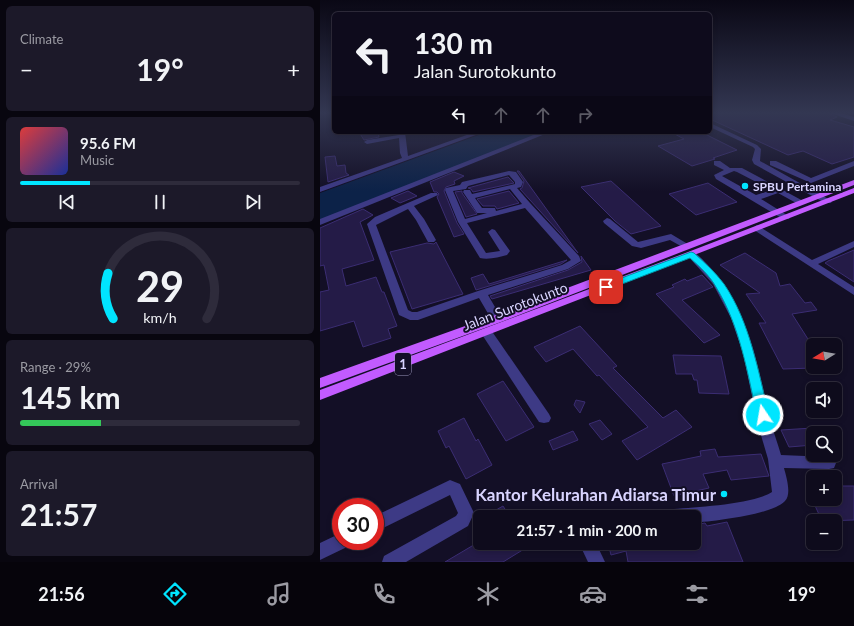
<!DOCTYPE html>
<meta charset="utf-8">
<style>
:root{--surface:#0e0b1c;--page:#1c1929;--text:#f1f3f6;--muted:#9b9ba3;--line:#2e2b3b;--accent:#00e5ff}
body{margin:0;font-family:Lato,sans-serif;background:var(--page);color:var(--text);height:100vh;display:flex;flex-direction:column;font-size:15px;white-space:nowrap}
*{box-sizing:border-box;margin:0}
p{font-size:13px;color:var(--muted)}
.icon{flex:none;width:22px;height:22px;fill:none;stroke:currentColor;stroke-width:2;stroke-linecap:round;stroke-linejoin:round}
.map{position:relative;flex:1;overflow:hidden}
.side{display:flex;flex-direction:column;gap:6px;padding:6px;background:#08060f;width:320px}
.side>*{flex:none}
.hud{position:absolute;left:12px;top:12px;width:380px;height:122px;border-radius:6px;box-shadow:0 2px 6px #0003,0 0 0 1px var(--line);background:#0e0b1c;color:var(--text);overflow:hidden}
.needle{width:26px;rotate:259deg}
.buttons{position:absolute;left:486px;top:338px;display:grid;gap:8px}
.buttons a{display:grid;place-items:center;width:36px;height:36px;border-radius:6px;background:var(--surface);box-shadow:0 2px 6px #0003,0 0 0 1px var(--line);font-size:20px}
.speed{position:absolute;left:12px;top:498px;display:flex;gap:8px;font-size:20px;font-weight:700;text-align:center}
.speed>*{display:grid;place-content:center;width:52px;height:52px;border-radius:50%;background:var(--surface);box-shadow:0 2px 6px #0003,0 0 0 1px var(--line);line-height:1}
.speed .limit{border:6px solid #d22;background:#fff;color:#111}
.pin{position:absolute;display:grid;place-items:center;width:34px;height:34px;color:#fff;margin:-17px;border-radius:8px;box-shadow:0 2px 6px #0006}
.me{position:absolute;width:44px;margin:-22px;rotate:348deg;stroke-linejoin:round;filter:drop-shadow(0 0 3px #0008)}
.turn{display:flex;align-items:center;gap:14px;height:84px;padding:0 16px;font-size:18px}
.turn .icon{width:52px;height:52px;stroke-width:2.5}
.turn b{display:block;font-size:28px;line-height:34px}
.lanes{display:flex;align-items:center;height:38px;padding:0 16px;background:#0003;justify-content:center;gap:20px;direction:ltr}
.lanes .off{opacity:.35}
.big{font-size:30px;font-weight:700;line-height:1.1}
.side .card{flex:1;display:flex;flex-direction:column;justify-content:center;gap:6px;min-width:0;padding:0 14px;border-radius:6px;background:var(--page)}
.side .dial{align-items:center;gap:0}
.dial svg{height:104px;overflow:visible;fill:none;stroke:var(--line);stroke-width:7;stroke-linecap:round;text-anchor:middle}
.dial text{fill:var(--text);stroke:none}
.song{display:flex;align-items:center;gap:12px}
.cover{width:48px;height:48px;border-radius:6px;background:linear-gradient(135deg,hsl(0 70% 55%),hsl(230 70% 35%))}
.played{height:4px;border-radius:2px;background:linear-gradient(90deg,var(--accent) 25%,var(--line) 25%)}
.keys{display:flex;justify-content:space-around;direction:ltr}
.heat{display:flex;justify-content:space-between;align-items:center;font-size:22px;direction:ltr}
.charge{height:6px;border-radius:3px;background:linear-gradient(90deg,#34c759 29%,var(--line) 0)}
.trip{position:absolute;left:153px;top:510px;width:228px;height:40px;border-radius:6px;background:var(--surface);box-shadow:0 2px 6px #0003,0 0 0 1px var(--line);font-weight:700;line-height:40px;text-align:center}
.tabs{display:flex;height:64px;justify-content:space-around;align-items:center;background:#06040b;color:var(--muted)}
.tabs .icon{width:28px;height:28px}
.tabs .active{color:var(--accent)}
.tabs b{font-size:18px;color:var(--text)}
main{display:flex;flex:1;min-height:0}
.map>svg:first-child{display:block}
.water{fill:#0c2248}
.building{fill:#241b47;stroke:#3b2d73}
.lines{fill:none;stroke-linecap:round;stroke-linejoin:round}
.minor{fill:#3d3a85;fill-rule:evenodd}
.major{fill:#c25bff;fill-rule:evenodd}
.route{fill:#00e5ff;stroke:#0095a6}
.poi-dot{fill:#00e5ff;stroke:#130f26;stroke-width:1.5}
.labels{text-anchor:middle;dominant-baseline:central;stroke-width:4;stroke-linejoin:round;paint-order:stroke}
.far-poi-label{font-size:12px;font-weight:bold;fill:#d9d4ff;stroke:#130f26;text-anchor:start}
.shield{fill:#130f26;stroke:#9e99be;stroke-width:1}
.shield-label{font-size:13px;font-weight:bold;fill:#d9d4ff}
.street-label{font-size:14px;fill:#d9d4ff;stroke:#130f26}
.near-poi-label{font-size:17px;font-weight:bold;fill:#d9d4ff;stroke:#130f26;text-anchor:end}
</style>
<main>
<section class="side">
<div class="card"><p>Climate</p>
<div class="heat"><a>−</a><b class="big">19°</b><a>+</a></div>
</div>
<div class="card">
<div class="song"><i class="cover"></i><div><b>95.6 FM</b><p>Music</p></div></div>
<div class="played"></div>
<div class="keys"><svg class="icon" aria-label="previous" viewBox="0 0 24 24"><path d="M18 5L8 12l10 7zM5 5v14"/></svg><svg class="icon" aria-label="pause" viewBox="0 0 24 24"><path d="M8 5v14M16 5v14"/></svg><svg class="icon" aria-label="next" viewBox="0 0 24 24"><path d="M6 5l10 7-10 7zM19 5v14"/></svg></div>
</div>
<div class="card dial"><svg viewBox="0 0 100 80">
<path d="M14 69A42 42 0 1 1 86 69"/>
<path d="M14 69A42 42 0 0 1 10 34" stroke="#00e5ff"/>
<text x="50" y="56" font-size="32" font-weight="700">29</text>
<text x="50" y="72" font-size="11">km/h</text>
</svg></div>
<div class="card"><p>Range · 29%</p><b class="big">145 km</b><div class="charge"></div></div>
<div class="card"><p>Arrival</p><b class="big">21:57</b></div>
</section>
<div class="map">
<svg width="534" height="562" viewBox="0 0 534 562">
<rect width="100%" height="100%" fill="#130f26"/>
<polygon class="water" points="167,132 224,132 0,220 0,193"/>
<g class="building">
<polygon points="390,112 506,112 517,117 510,120 534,127 534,157 512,164 483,151 468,155 390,119"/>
<polygon points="39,132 58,132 59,137 44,140"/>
<polygon points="351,132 381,132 417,150 393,158 395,159 372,166 338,146 364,139"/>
<polygon points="15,156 17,166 25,165 26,173 29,175 8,182 5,157"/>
<polygon points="197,171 199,171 258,253 200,189 202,188 204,181"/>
<polygon points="134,172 144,176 134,181 135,184 126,187 124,191 137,223 144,234 134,237 117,197 119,194 117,192 114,192 110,182"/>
<polygon points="188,177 194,183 153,192 151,189 148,188"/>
<polygon points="291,181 341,226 311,234 295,221 261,187"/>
<polygon points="388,183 417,202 376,215 349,194"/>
<polygon points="88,191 97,196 80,203 71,198"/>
<polygon points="142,191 142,193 157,214 146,217 135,192"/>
<polygon points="189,191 199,203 177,209 175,206 163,206 157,199"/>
<polygon points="43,209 53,215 40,222 54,260 22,269 26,286 56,277 62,292 64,292 77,326 68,329 71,338 43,347 34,321 0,331 0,292 9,290 4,265 0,266 0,228"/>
<polygon points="116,242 143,294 92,309 70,252 107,243 114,244"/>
<polygon points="534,250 534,282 505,263 508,261"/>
<polygon points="425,253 456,273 460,286 470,284 485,303 491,302 497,310 472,314 493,347 493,368 463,369 439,323 446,323 426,294 440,293 400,265"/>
<polygon points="261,256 271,270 172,299 170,296 248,270 262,262"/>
<polygon points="247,260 241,264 156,290 151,278 163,274 169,284"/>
<polygon points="382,275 393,287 362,300 400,335 384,343 336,294 354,287 352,285 365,279 367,281"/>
<polygon points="260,326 297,366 293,368 343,418 356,410 372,427 317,460 302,441 328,427 279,375 277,376 253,349 226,362 214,347"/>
<polygon points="353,355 401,356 409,394 379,393 377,380 374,380 372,374 356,374"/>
<polygon points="183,381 214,427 186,441 157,394"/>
<polygon points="256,400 265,402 260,413 254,405"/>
<polygon points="144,418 156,441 158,439 172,465 146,479 129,446 126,448 118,431"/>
<polygon points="280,420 292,434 282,440 269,424"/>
<polygon points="493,428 493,445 469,447 461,430"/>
<polygon points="253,431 258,440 233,450 229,441"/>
<polygon points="395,449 398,457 441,454 449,476 411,480 407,470 383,474 389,488 354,496 342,464 381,456 380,451"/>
<polygon points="515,486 534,486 534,520 502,521 492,499 519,499"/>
<polygon points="183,506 190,517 164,517"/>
<polygon points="407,522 423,562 308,562 306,551 291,555 288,543 380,543 374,525 385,523 387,526"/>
<polygon points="157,543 214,543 183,562 125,562"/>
</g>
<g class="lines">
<g class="minor">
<polygon points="507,112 518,112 534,117 534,121"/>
<polygon points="390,123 437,145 441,149 440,161 512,201 511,203 505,203 434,164 432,160 435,149 433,147 390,127"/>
<polygon points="79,132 85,132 88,156 155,132 164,132 0,192 0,187 82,158 80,153 79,138 47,144 44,142 47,140 79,135"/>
<polygon points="221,132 230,132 0,225 0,219"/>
<path d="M394,161H400L410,168H422L485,202L484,204H478L458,193L441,199L470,217L469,219H463L396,179L394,175L404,170L394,165ZM414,171L417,172L452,190L436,195L402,176Z"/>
<polygon points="450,161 456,161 491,178 534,161 534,166 491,183 450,165"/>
<path d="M189,171L196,172L203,182L201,187L197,188L210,203L259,256L261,261L248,269L168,295L182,319L181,322H173L159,298L98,320H90L79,315L47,224L55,217L111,193H117L118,195L94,206L104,219L116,240L114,242H108L96,220L88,209L56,225L88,310L92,312H97L158,291L242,265L251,260L205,208L147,223L166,253L180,251L168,232L172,229L175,230L190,251L187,255C179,257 169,260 160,258L138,222L125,190L126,188L140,185L142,182ZM189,175L195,182V184L152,194L150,190H144L143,192L157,213H167L145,219L133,191L146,189L148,186ZM190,189L202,204L176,211L175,208H162L155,198Z"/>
<polygon points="287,218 290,219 318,242 351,234 371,246 366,249 350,240 321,248 312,246 284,223 283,221"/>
<polygon points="437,225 492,260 534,241 534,247 498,264 534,287 534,295 434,230 433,228"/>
<path d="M371,251C377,253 383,260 387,264C429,307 438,368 451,423C454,434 458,444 461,455L509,457L514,458L516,463L514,468L509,469L464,468C466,476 472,494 465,501C452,515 394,521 374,523V517H346L348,512L354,509C378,507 434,504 452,492L448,459L438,425L423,353L411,318L393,284L366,254Z"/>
<polygon points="167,329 171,330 229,414 231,418 229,422 224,423 219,422 161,333 163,330"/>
<polygon points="130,480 140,484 154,513 148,526 86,562 62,562 64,556 136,516 138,513 130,495 55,532 55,516"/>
<polygon points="21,533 21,541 29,541 27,547 0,560 0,543"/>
<polygon points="259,543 276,543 285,562 268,562"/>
</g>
<g class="major">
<polygon points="534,180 534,185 181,322 0,388 0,378 173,316"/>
<polygon points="534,188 534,193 0,400 0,390 368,252"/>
</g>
</g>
<linearGradient id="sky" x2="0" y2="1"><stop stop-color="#0a0815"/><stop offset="0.59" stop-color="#333752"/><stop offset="1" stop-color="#333752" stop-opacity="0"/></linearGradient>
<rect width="534" height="191" fill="url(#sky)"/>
<path class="route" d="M371,252L374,253C385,263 395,272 404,284C430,322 438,371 449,415L447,418L443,420L439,418L437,415C427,371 420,326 396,287C390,276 380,267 370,258L289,289L286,290L281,287L283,285Z"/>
<g class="poi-dot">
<circle cx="425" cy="186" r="4"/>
<circle cx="404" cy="494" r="4"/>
</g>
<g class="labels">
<g class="far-poi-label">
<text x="433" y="186">SPBU Pertamina</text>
</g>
<rect class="shield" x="75" y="353" width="16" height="22" rx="3"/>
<g class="shield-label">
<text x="83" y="364">1</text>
</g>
<g class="street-label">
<text transform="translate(195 306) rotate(-21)">Jalan Surotokunto</text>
</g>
<g class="near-poi-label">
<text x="396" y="494">Kantor Kelurahan Adiarsa Timur</text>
</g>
</g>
</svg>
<div class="buttons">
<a><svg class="needle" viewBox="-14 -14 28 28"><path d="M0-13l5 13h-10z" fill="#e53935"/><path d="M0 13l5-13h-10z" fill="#9b9ba3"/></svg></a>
<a><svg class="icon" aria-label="sound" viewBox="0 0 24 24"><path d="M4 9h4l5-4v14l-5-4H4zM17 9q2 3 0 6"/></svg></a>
<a><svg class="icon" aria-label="search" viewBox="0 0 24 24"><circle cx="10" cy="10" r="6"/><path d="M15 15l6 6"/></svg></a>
<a>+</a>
<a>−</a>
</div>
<div class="speed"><div class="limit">30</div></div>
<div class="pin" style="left:286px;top:287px;background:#d93025"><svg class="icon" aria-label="arrive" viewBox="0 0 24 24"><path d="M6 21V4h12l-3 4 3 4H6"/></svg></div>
<svg class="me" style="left:443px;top:415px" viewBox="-20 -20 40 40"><circle r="17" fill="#00e5ff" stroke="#fff" stroke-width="3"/><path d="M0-11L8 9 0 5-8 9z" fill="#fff"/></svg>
<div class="trip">21:57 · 1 min · 200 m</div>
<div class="hud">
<div class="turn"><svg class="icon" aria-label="left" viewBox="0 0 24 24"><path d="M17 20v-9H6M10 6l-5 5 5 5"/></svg><div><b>130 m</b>Jalan Surotokunto</div></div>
<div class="lanes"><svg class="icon" aria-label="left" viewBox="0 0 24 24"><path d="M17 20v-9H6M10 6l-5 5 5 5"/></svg><svg class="icon off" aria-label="ahead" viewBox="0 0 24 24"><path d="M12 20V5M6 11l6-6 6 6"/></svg><svg class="icon off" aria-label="ahead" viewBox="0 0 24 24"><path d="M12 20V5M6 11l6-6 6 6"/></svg><svg class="icon off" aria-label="right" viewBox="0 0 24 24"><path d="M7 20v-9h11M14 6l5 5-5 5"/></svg></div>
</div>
</div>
</main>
<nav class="tabs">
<b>21:56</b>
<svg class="icon active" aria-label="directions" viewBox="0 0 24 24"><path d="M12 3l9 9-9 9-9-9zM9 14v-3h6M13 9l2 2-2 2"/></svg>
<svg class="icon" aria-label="music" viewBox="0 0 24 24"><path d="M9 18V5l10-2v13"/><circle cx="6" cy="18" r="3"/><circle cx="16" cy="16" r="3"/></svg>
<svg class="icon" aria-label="phone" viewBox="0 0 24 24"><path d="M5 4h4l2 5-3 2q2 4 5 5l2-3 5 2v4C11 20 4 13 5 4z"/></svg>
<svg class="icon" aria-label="climate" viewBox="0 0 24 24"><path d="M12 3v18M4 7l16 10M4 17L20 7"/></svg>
<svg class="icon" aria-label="car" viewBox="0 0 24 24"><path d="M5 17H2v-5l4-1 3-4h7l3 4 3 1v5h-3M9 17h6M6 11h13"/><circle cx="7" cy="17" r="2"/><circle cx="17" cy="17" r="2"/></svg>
<svg class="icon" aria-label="filters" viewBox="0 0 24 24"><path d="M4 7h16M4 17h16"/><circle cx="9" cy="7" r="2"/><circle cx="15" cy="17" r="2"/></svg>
<b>19°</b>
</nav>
